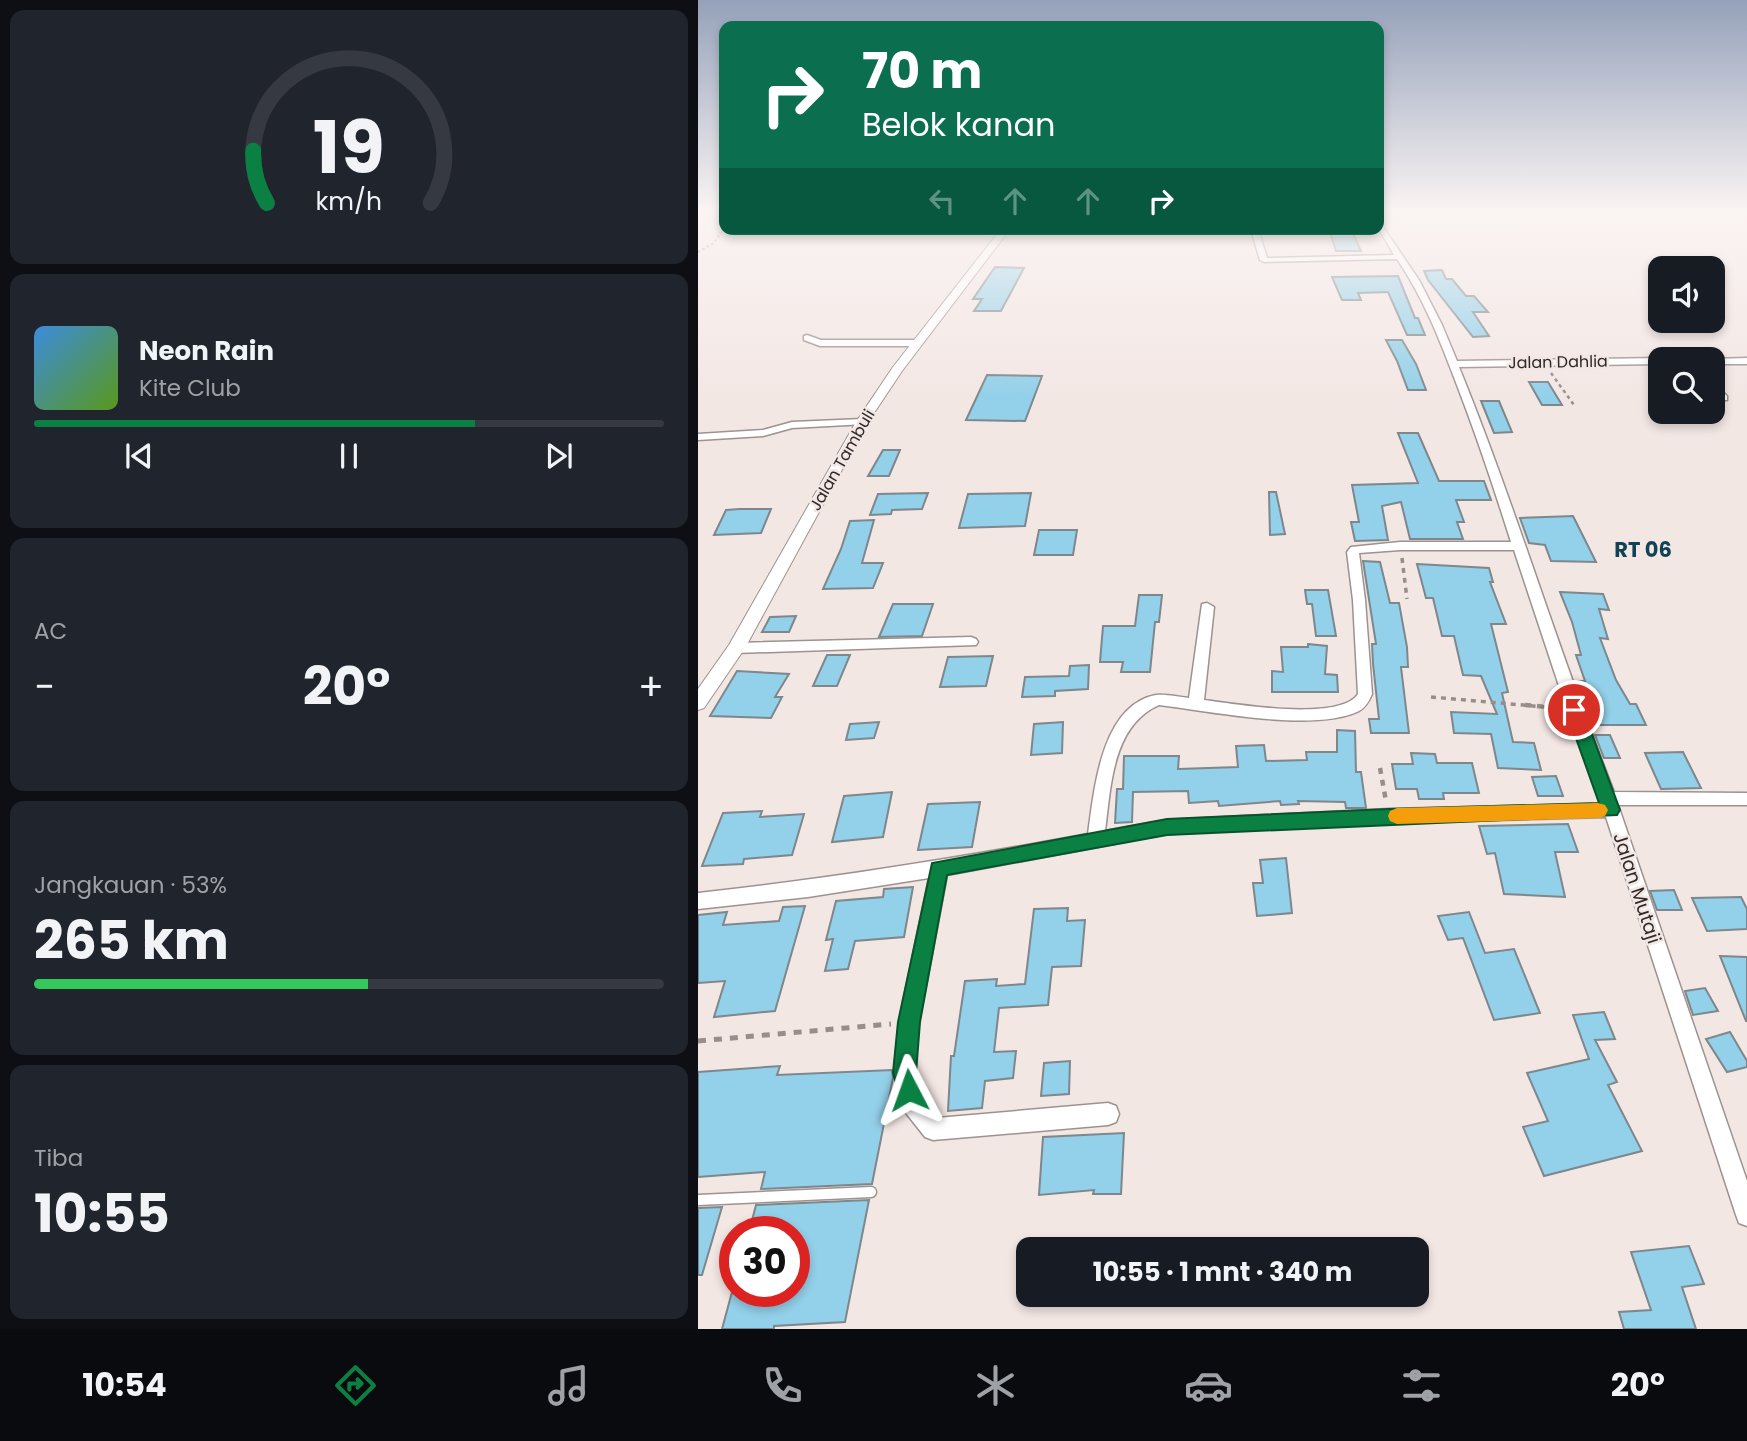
<!DOCTYPE html>
<html lang="id">
<meta charset="utf-8">
<style>
:root{--surface:#171b24;--page:#20242c;--text:#f1f3f6;--muted:#9ea1a6;--line:#363941;--accent:#0b8043}
body{margin:0;font-family:Poppins,sans-serif;background:var(--page);color:var(--text);height:100vh;display:flex;flex-direction:column;font-size:26px;white-space:nowrap}
*{box-sizing:border-box;margin:0}
p{font-size:23px;color:var(--muted)}
.icon{flex:none;width:38px;height:38px;fill:none;stroke:currentColor;stroke-width:2;stroke-linecap:round;stroke-linejoin:round}
.map{position:relative;flex:1;overflow:hidden}
.details{display:flex;flex-direction:column;gap:10px;padding:10px;background:#0d0f14;width:698px}
.details>*{flex:none}
.top-card{position:absolute;left:21px;top:21px;width:665px;height:214px;border-radius:14px;box-shadow:0 4px 10px #0003;background:#0b6e4f;color:#fff;overflow:hidden}
.fabs{position:absolute;left:950px;top:256px;display:grid;gap:14px}
.fabs a{display:grid;place-items:center;width:77px;height:77px;border-radius:14px;background:var(--surface);box-shadow:0 4px 10px #0003;font-size:35px}
.speed{position:absolute;left:21px;top:1216px;display:flex;gap:14px;font-size:35px;font-weight:700;text-align:center}
.speed>*{display:grid;place-content:center;width:91px;height:91px;border-radius:50%;background:var(--surface);box-shadow:0 4px 10px #0003;line-height:1}
.speed .limit{border:10px solid #d22;background:#fff;color:#111}
.pin{position:absolute;display:grid;place-items:center;width:60px;height:60px;color:#fff;margin:-30px;border:4px solid #fff;border-radius:50%;box-shadow:0 2px 7px #0007}
.me{position:absolute;width:77px;margin:-38px;rotate:356deg;stroke-linejoin:round;filter:drop-shadow(0 0 5px #0008)}
.turn{display:flex;align-items:center;gap:24px;height:147px;padding:0 28px;font-size:32px}
.turn .icon{width:91px;height:91px;stroke-width:2.5}
.turn b{display:block;font-size:49px;line-height:60px}
.lanes{display:flex;align-items:center;height:66px;padding:0 28px;background:#0003;justify-content:center;gap:35px;direction:ltr}
.lanes .off{opacity:.35}
.big{font-size:52px;font-weight:700;line-height:1.1}
.details .widget{flex:1;display:flex;flex-direction:column;justify-content:center;gap:10px;min-width:0;padding:0 24px;border-radius:14px;background:var(--page)}
.details .dial{align-items:center;gap:0}
.dial svg{height:182px;overflow:visible;fill:none;stroke:var(--line);stroke-width:7;stroke-linecap:round;text-anchor:middle}
.dial text{fill:var(--text);stroke:none}
.song{display:flex;align-items:center;gap:21px}
.cover{width:84px;height:84px;border-radius:10px;background:linear-gradient(135deg,hsl(210 70% 55%),hsl(90 70% 35%))}
.played{height:7px;border-radius:4px;background:linear-gradient(90deg,var(--accent) 70%,var(--line) 70%)}
.keys{display:flex;justify-content:space-around;direction:ltr}
.heat{display:flex;justify-content:space-between;align-items:center;font-size:38px;direction:ltr}
.charge{height:10px;border-radius:5px;background:linear-gradient(90deg,#34c759 53%,var(--line) 0)}
.trip{position:absolute;left:318px;top:1237px;width:413px;height:70px;border-radius:14px;background:var(--surface);box-shadow:0 4px 10px #0003;font-weight:700;line-height:70px;text-align:center}
.tabs{display:flex;height:112px;justify-content:space-around;align-items:center;background:#090b0e;color:var(--muted)}
.tabs .icon{width:49px;height:49px}
.tabs .current{color:var(--accent)}
.tabs b{font-size:32px;color:var(--text)}
main{display:flex;flex:1;min-height:0}
.map>svg:first-child{display:block}
.building{fill:#93d0e9;stroke:#7d878c;stroke-width:2}
.lines{fill:none;stroke-linecap:round;stroke-linejoin:round}
.service-casing{stroke:#9c928f;stroke-width:13}
.minor-casing{stroke:#9c928f;stroke-width:3}
.tertiary-casing{stroke:#9c928f;stroke-width:2}
.path-far4{stroke:#978e8c;stroke-width:2;stroke-dasharray:2.5 2.5;stroke-linecap:butt}
.path-far3{stroke:#978e8c;stroke-width:2.5;stroke-dasharray:3.5 3.5;stroke-linecap:butt}
.path-far2{stroke:#978e8c;stroke-width:3.5;stroke-dasharray:5 5;stroke-linecap:butt}
.path-far1{stroke:#978e8c;stroke-width:4.5;stroke-dasharray:6 6;stroke-linecap:butt}
.path{stroke:#978e8c;stroke-width:5;stroke-dasharray:8 8;stroke-linecap:butt}
.service{stroke:#fff;stroke-width:10}
.minor{fill:#fff;fill-rule:evenodd}
.tertiary{fill:#fff;fill-rule:evenodd}
.route{fill:#0b8043;stroke:#07532c;stroke-width:2}
.slow{fill:#f59e0b}
.labels{text-anchor:middle;dominant-baseline:central;stroke-width:5;stroke-linejoin:round;paint-order:stroke}
.far-street-label{font-size:16px;fill:#2d2928;stroke:#f3e7e4}
.street-label{font-size:19px;fill:#2d2928;stroke:#f3e7e4}
.neighbourhood-label{font-size:21px;font-weight:bold;fill:#104355;stroke:#f3e7e4}
</style>
<main>
<section class="details">
<div class="widget dial"><svg viewBox="0 0 100 80">
<path d="M14 69A42 42 0 1 1 86 69"/>
<path d="M14 69A42 42 0 0 1 8 46" stroke="#0b8043"/>
<text x="50" y="56" font-size="32" font-weight="700">19</text>
<text x="50" y="72" font-size="11">km/h</text>
</svg></div>
<div class="widget">
<div class="song"><i class="cover"></i><div><b>Neon Rain</b><p>Kite Club</p></div></div>
<div class="played"></div>
<div class="keys"><svg class="icon" aria-label="previous" viewBox="0 0 24 24"><path d="M18 5L8 12l10 7zM5 5v14"/></svg><svg class="icon" aria-label="pause" viewBox="0 0 24 24"><path d="M8 5v14M16 5v14"/></svg><svg class="icon" aria-label="next" viewBox="0 0 24 24"><path d="M6 5l10 7-10 7zM19 5v14"/></svg></div>
</div>
<div class="widget"><p>AC</p>
<div class="heat"><a>−</a><b class="big">20°</b><a>+</a></div>
</div>
<div class="widget"><p>Jangkauan · 53%</p><b class="big">265 km</b><div class="charge"></div></div>
<div class="widget"><p>Tiba</p><b class="big">10:55</b></div>
</section>
<div class="map">
<svg width="1049" height="1329" viewBox="0 0 1049 1329">
<rect width="100%" height="100%" fill="#f3e7e4"/>
<g class="building">
<polygon points="631,229 653,229 663,251 638,251"/>
<polygon points="297,267 326,268 303,311 276,311 284,299 275,299"/>
<polygon points="744,270 748,279 754,279 768,296 776,296 790,312 775,312 791,336 775,337 730,280 726,271"/>
<polygon points="700,276 717,318 720,318 727,335 709,335 690,292 660,293 663,300 644,300 634,277"/>
<polygon points="688,340 704,340 718,364 728,390 710,390 699,361"/>
<polygon points="289,375 344,376 327,421 268,420"/>
<polygon points="831,382 850,382 864,405 844,405"/>
<polygon points="783,401 801,401 814,432 796,433"/>
<polygon points="700,433 720,433 741,481 786,481 793,500 758,500 766,522 759,522 765,539 712,539 703,502 684,506 690,540 657,541 653,522 661,522 654,485 720,483"/>
<polygon points="185,450 202,450 191,476 170,476"/>
<polygon points="571,492 578,492 587,534 572,535"/>
<polygon points="230,493 224,509 194,510 193,514 172,515 180,494"/>
<polygon points="333,493 327,526 261,528 270,494"/>
<polygon points="42,509 73,509 63,533 16,535 28,510"/>
<polygon points="875,516 898,562 853,561 847,545 831,543 822,518"/>
<polygon points="176,520 164,563 185,563 175,588 125,589 143,549 152,521"/>
<polygon points="341,530 379,530 375,555 336,555"/>
<polygon points="665,561 682,562 692,603 701,603 709,647 710,667 703,667 711,733 673,733 671,719 681,719 675,664 674,644 678,644"/>
<polygon points="719,564 791,568 795,582 792,582 808,624 793,624 810,692 804,693 815,742 836,743 843,770 800,768 793,734 756,733 753,712 799,714 783,676 765,675 756,636 744,636 735,598 728,598"/>
<polygon points="607,590 630,590 638,636 618,636 614,604 609,604"/>
<polygon points="862,592 905,594 911,610 901,609 910,639 902,638 918,680 932,704 938,704 948,725 900,725 881,681 887,681 878,655 883,655 874,622"/>
<polygon points="441,595 464,595 461,622 457,622 452,672 423,672 425,662 402,662 405,626 437,626"/>
<polygon points="195,604 235,604 224,636 181,637"/>
<polygon points="98,616 91,632 64,632 72,617"/>
<polygon points="610,644 629,646 627,674 639,675 640,692 574,692 574,671 585,672 583,647 610,647"/>
<polygon points="129,655 152,655 139,686 115,686"/>
<polygon points="295,656 288,686 242,687 250,657"/>
<polygon points="391,665 390,689 357,691 357,696 324,697 327,677 371,676 372,666"/>
<polygon points="39,671 91,674 77,697 84,697 73,718 12,716"/>
<polygon points="181,722 176,738 148,740 152,724"/>
<polygon points="365,722 364,753 333,755 336,724"/>
<polygon points="639,730 657,731 658,772 663,772 668,808 648,808 647,802 600,801 601,804 583,805 582,801 521,806 520,801 491,803 490,791 435,792 434,822 417,823 419,789 425,789 426,756 481,756 480,769 540,767 538,746 566,745 568,761 609,760 608,752 639,752"/>
<polygon points="897,735 912,735 922,758 906,758"/>
<polygon points="985,752 1003,788 963,789 947,753"/>
<polygon points="713,753 737,754 739,763 774,763 781,793 745,793 746,799 721,799 719,789 698,789 694,764 715,764"/>
<polygon points="858,776 865,796 840,796 834,777"/>
<polygon points="194,792 185,837 134,842 146,796"/>
<polygon points="282,802 274,847 220,850 230,804"/>
<polygon points="64,811 62,817 106,814 94,855 46,859 45,864 4,866 25,813"/>
<polygon points="870,824 880,852 857,852 867,897 806,894 797,853 789,854 781,826"/>
<polygon points="588,858 594,913 559,916 555,883 565,883 562,860"/>
<polygon points="215,887 206,937 157,941 150,969 127,971 135,939 128,940 138,901 185,897 186,889"/>
<polygon points="976,890 984,910 959,910 952,891"/>
<polygon points="1043,897 1049,909 1049,929 1009,931 994,898"/>
<polygon points="107,906 77,1011 16,1017 27,981 0,983 0,915 29,912 25,925 81,921 85,907"/>
<polygon points="370,908 369,921 387,920 383,966 354,967 350,1005 301,1008 296,1052 318,1051 315,1078 287,1081 284,1108 250,1111 253,1056 256,1056 267,981 299,979 298,986 327,984 336,909"/>
<polygon points="771,912 787,953 816,949 842,1013 796,1020 765,938 750,940 740,916"/>
<polygon points="1022,956 1049,957 1049,1021 1048,1021"/>
<polygon points="1007,988 1020,1011 995,1015 987,991"/>
<polygon points="906,1012 917,1039 897,1040 919,1082 910,1085 944,1151 846,1176 825,1127 850,1121 829,1073 891,1059 875,1015"/>
<polygon points="1032,1032 1049,1061 1049,1067 1029,1072 1008,1039"/>
<polygon points="372,1061 371,1094 343,1096 346,1063"/>
<polygon points="82,1066 79,1075 194,1070 195,1078 174,1184 63,1189 67,1172 0,1177 0,1072"/>
<polygon points="426,1133 423,1194 395,1194 396,1190 341,1195 345,1137"/>
<polygon points="171,1200 147,1322 76,1326 76,1329 24,1329 34,1292 96,1292 96,1232 51,1232 58,1205"/>
<polygon points="24,1207 4,1275 0,1275 0,1208"/>
<polygon points="991,1246 1006,1284 984,1287 998,1329 926,1329 921,1312 953,1310 933,1252"/>
</g>
<g class="lines">
<g class="service-casing">
<polyline id="service" points="0,1200 173,1192"/>
</g>
<g class="minor-casing">
<g id="minor">
<path d="M681,221L721,280L744,325L759,361L962,358L964,359L962,364L761,367C818,507 860,650 916,792L1049,793V805H920L1049,1181V1226L1041,1223L1038,1215L908,817L691,823L469,834L249,875L221,1022L216,1073L224,1100L239,1118L410,1103L418,1106L421,1114L418,1122L410,1125L235,1140L227,1137L208,1113L196,1073L201,1022L231,878L110,897L0,909V893C131,879 260,858 390,834C396,791 403,705 458,695C468,694 481,697 491,698L504,604L509,603L516,607L506,700C536,704 642,722 660,694L655,600L649,552L653,547L702,542H813C796,488 778,434 757,380C741,338 725,297 699,259L566,262L562,260L553,229H560L569,258L696,255L681,229ZM702,550H816L869,710L904,804L691,809L469,820L407,831C413,786 414,726 461,705C512,711 616,733 661,711C668,707 671,701 674,694L667,600L661,553Z"/>
<polygon points="109,335 123,340 218,340 222,343 218,346 122,346 106,340 106,336"/>
<polygon points="1049,358 1049,364 1015,364 1015,359 1013,359"/>
<polygon points="1015,382 1029,396 1029,400 1023,400 1015,391"/>
<polygon points="164,419 169,422 168,424 94,428 65,436 0,440 0,434 65,430 94,422"/>
<polygon points="273,637 278,639 280,642 278,645 38,653 31,648 38,643"/>
</g>
</g>
<g class="tertiary-casing">
<polygon id="tertiary" points="303,229 312,229 204,371 170,422 47,648 6,708 0,710 0,689 31,645 158,422 195,367"/>
</g>
<polyline class="path-far4" points="0,252 16,243 26,228"/>
<polyline class="path-far3" points="853,373 876,405"/>
<g class="path-far2">
<polyline points="704,558 709,599"/>
<polyline points="733,697 847,707"/>
</g>
<g class="path-far1">
<polyline points="827,705 860,708"/>
<polyline points="682,768 688,801"/>
</g>
<polyline class="path" points="0,1041 193,1024"/>
<use href="#service" class="service"/>
<use href="#minor" class="minor"/>
<use href="#tertiary" class="tertiary"/>
</g>
<linearGradient id="sky" x2="0" y2="1"><stop stop-color="#95a1ba"/><stop offset="0.53" stop-color="#faf4f3"/><stop offset="1" stop-color="#faf4f3" stop-opacity="0"/></linearGradient>
<rect width="1049" height="397" fill="url(#sky)"/>
<polygon class="route" points="876,704 885,710 922,810 919,815 469,835 249,875 222,1022 218,1073 222,1090 219,1098 211,1102 202,1098 195,1073 200,1022 234,863 469,819 691,809 901,803 868,710"/>
<polygon class="slow" points="900,803 907,805 910,810 907,816 900,818 699,824 692,821 690,816 692,811 699,808"/>
<g class="labels">
<g class="far-street-label">
<text transform="translate(860 362) rotate(-1)">Jalan Dahlia</text>
<text transform="translate(144 460) rotate(-60)">Jalan Tambuli</text>
</g>
<g class="street-label">
<text transform="translate(939 888) rotate(72)">Jalan Mutaji</text>
</g>
<g class="neighbourhood-label">
<text x="945" y="549">RT 06</text>
</g>
</g>
</svg>
<div class="fabs">
<a><svg class="icon" aria-label="sound" viewBox="0 0 24 24"><path d="M4 9h4l5-4v14l-5-4H4zM17 9q2 3 0 6"/></svg></a>
<a><svg class="icon" aria-label="search" viewBox="0 0 24 24"><circle cx="10" cy="10" r="6"/><path d="M15 15l6 6"/></svg></a>
</div>
<div class="speed"><div class="limit">30</div></div>
<div class="pin" style="left:876px;top:710px;background:#d93025"><svg class="icon" aria-label="arrive" viewBox="0 0 24 24"><path d="M6 21V4h12l-3 4 3 4H6"/></svg></div>
<svg class="me" style="left:211px;top:1090px" viewBox="-20 -20 40 40"><path d="M0-17L14 15 0 8-14 15z" fill="#0b8043" stroke="#fff" stroke-width="4"/></svg>
<div class="trip">10:55 · 1 mnt · 340 m</div>
<div class="top-card">
<div class="turn"><svg class="icon" aria-label="right" viewBox="0 0 24 24"><path d="M7 20v-9h11M14 6l5 5-5 5"/></svg><div><b>70 m</b>Belok kanan</div></div>
<div class="lanes"><svg class="icon off" aria-label="left" viewBox="0 0 24 24"><path d="M17 20v-9H6M10 6l-5 5 5 5"/></svg><svg class="icon off" aria-label="ahead" viewBox="0 0 24 24"><path d="M12 20V5M6 11l6-6 6 6"/></svg><svg class="icon off" aria-label="ahead" viewBox="0 0 24 24"><path d="M12 20V5M6 11l6-6 6 6"/></svg><svg class="icon" aria-label="right" viewBox="0 0 24 24"><path d="M7 20v-9h11M14 6l5 5-5 5"/></svg></div>
</div>
</div>
</main>
<nav class="tabs">
<b>10:54</b>
<svg class="icon current" aria-label="directions" viewBox="0 0 24 24"><path d="M12 3l9 9-9 9-9-9zM9 14v-3h6M13 9l2 2-2 2"/></svg>
<svg class="icon" aria-label="music" viewBox="0 0 24 24"><path d="M9 18V5l10-2v13"/><circle cx="6" cy="18" r="3"/><circle cx="16" cy="16" r="3"/></svg>
<svg class="icon" aria-label="phone" viewBox="0 0 24 24"><path d="M5 4h4l2 5-3 2q2 4 5 5l2-3 5 2v4C11 20 4 13 5 4z"/></svg>
<svg class="icon" aria-label="climate" viewBox="0 0 24 24"><path d="M12 3v18M4 7l16 10M4 17L20 7"/></svg>
<svg class="icon" aria-label="car" viewBox="0 0 24 24"><path d="M5 17H2v-5l4-1 3-4h7l3 4 3 1v5h-3M9 17h6M6 11h13"/><circle cx="7" cy="17" r="2"/><circle cx="17" cy="17" r="2"/></svg>
<svg class="icon" aria-label="filters" viewBox="0 0 24 24"><path d="M4 7h16M4 17h16"/><circle cx="9" cy="7" r="2"/><circle cx="15" cy="17" r="2"/></svg>
<b>20°</b>
</nav>
